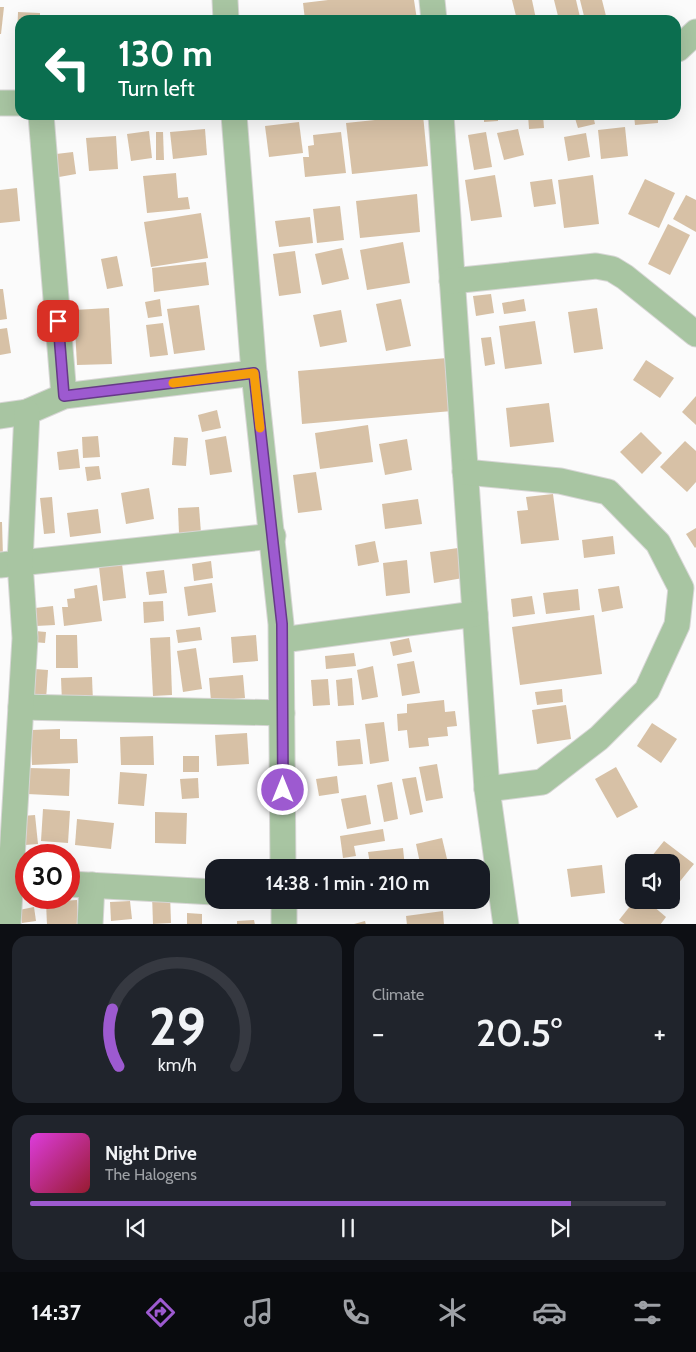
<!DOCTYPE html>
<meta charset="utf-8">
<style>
:root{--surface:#171b24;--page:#20242c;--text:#f1f3f6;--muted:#9ea1a6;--line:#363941;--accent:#9d5ad0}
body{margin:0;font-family:Cabin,sans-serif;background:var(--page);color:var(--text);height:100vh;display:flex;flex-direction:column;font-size:19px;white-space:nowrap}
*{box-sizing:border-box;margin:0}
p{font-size:16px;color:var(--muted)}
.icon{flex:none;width:28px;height:28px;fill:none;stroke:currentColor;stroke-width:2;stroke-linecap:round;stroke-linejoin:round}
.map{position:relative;height:924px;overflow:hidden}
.sheet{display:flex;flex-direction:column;gap:12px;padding:12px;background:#0d0f14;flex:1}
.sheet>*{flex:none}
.banner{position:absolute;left:15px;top:15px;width:666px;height:105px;border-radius:15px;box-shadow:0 5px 20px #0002;background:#0b6e4f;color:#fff;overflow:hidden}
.fabs{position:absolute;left:625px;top:854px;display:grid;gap:10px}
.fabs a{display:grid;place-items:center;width:55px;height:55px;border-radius:10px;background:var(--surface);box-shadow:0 5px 20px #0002;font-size:25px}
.speed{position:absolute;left:15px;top:844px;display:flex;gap:10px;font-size:25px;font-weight:700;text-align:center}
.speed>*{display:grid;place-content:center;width:65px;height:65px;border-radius:50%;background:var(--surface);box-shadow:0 5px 20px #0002;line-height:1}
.speed .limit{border:8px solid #d22;background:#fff;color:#111}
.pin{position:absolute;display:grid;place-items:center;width:42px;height:42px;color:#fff;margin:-21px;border-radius:10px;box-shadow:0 2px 8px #0006}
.me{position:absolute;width:55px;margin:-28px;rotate:0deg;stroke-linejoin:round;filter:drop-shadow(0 0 4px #0008)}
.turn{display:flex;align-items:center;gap:18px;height:105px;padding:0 20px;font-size:22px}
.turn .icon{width:65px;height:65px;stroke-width:2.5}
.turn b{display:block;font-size:35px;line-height:42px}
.big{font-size:38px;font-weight:600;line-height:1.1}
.sheet .tile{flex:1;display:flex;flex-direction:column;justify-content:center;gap:8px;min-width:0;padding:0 18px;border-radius:15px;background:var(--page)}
.sheet .dial{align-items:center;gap:0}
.dial svg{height:130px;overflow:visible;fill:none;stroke:var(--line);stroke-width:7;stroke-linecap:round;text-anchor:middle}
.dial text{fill:var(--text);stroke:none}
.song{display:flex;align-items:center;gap:15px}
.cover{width:60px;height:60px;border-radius:8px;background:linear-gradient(135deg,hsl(300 70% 55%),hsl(350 70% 35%))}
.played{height:5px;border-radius:2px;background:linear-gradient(90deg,var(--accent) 85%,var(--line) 85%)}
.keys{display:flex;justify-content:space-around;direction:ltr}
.heat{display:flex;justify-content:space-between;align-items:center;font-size:28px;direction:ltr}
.sheet .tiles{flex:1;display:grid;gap:12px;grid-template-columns:1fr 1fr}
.tile:last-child{grid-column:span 2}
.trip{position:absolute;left:205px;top:859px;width:285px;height:50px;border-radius:15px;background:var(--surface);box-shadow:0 5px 20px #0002;font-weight:600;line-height:50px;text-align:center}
.dock{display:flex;height:80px;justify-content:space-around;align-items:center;background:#090b0e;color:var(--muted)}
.dock .icon{width:35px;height:35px}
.dock .on{color:var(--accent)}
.dock b{font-size:22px;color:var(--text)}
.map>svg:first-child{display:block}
.building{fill:#d7c1a6}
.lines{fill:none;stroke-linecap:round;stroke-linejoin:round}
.minor-casing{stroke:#d7d6d5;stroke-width:27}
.minor{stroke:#a8c5a2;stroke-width:25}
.route-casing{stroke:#663a87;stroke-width:12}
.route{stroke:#9d5ad0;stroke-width:9}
.slow{stroke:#f59e0b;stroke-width:9}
</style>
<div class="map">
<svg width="696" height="925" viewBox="0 0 696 925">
<rect width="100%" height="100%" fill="#fbfbfb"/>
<g class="building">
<polygon points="328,0 414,0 417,20 305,20 303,3"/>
<polygon points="512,0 532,0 536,19 517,20"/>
<polygon points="554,0 576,0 580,17 559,20"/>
<polygon points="580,0 602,0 607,20 585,20"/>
<polygon points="0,7 4,7 1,34 0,34"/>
<polygon points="18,12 40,13 40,20 20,20 20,40 17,40"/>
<polygon points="423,115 428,166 352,174 346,123"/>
<polygon points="484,115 498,115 498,121 484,122"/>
<rect x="507" y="115" width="13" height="5"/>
<polygon points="528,115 543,115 544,128 529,129"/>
<polygon points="574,115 593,115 595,124 578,128"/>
<polygon points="634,115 658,115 658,123 635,125"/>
<polygon points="299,122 303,153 269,157 265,126"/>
<polygon points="625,127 628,156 601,159 598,130"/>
<polygon points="205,129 207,155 173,159 170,132"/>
<polygon points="518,129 524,155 504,160 497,133"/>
<polygon points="149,131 152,158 131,161 127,134"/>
<polygon points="156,132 163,132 164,160 156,160"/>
<polygon points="341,132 346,173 305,177 303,157 309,157 308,146 314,145 313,135"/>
<polygon points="486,132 492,167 474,170 468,135"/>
<polygon points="586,133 590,157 568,161 564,137"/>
<polygon points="116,136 118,169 89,171 86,138"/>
<polygon points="73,152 76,174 59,177 56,154"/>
<polygon points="176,173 178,198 188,197 190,209 147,213 143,176"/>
<polygon points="495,175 502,217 471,221 465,180"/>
<polygon points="593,175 599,224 564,228 558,180"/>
<polygon points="552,179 556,204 534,207 530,182"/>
<polygon points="645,179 675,193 659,228 628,214"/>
<polygon points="17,188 20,221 0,223 0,190"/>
<polygon points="417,194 420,232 360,238 356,201"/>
<polygon points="686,195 696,200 696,232 673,219"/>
<polygon points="340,206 344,240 317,243 313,209"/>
<polygon points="201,213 208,258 151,267 144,222"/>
<polygon points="310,217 313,243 279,247 275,221"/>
<polygon points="668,224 690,235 670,275 648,264"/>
<polygon points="403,242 410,283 367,290 360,250"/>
<polygon points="342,248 349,279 322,285 315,254"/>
<polygon points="295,251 301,293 279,296 273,254"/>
<polygon points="117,256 123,286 107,289 101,259"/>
<polygon points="206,262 209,285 154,292 152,268"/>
<polygon points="0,289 3,289 7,319 0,320"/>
<polygon points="491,294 494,313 476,316 473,296"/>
<polygon points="160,299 162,316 148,318 145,302"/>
<polygon points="401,299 411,346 386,351 376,304"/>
<polygon points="524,299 526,311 504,314 502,303"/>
<polygon points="199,305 205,350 174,354 167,309"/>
<polygon points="109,308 112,364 77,365 74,310"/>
<polygon points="597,308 603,349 574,353 568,312"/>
<polygon points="341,310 347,342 320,347 313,315"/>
<polygon points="535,321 542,364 505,369 499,326"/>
<polygon points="163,323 168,355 150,357 146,325"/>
<polygon points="7,328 11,353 0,355 0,329"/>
<polygon points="491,337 495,364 485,366 481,338"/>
<polygon points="447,358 452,411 302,424 298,371"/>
<polygon points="646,360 674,378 660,398 633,380"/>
<polygon points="696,396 696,425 682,412"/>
<polygon points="549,403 554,442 510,447 506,408"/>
<polygon points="217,410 221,428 202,432 198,415"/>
<polygon points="368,425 373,462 320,469 315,433"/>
<polygon points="641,432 662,453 642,474 620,452"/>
<polygon points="98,436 100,457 83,458 82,437"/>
<polygon points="226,436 232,472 210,475 205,440"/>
<polygon points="174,437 188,438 186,466 172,465"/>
<polygon points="407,439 412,470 385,475 379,444"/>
<polygon points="685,441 696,451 696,482 687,492 660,467"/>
<polygon points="78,449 80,468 59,470 57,452"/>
<polygon points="99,466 101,479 87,481 85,467"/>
<polygon points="316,472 322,510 298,513 293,475"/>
<polygon points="149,488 154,519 126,524 121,493"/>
<polygon points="553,494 559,540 521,544 517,511 528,510 526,497"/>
<polygon points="52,497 55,533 44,534 40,498"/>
<polygon points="418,499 422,524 385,529 382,504"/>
<polygon points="199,507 201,533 179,534 178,508"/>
<polygon points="98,509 101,533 70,537 67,513"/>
<polygon points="0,522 2,522 3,557 0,557"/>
<polygon points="696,528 696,547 695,548 686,534"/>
<polygon points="613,536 615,554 584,558 582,540"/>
<polygon points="375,541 379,562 358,566 355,545"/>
<polygon points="458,548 463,578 434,583 430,552"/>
<polygon points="407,560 410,593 386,596 383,563"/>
<polygon points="211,561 213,578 194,581 192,564"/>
<polygon points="122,564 126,598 103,601 99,567"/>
<polygon points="164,570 167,593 149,595 146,572"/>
<polygon points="212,583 216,612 188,616 184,587"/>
<polygon points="97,585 102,621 64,626 62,607 68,607 67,599 75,598 74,589"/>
<polygon points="619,586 623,608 602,612 598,589"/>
<polygon points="578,589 580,610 546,614 543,593"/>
<polygon points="532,596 535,614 513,617 511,599"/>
<polygon points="163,601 164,621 144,623 143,602"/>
<polygon points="53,606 55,625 36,626 35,608"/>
<polygon points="594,615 602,674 520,685 512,627"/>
<polygon points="200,627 202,640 178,643 176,630"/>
<polygon points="35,631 46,632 45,643 33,642"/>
<polygon points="56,635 77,635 78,668 56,668"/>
<polygon points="256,635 258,661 233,663 231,637"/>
<polygon points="170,637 172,695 153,696 150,638"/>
<polygon points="409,638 412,652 393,656 390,642"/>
<polygon points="196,648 202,689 183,692 177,651"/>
<polygon points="354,653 356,666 326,669 325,656"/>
<polygon points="414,661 420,693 402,696 397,664"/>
<polygon points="373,666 378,697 362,700 357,670"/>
<polygon points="35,669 48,670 46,700 33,699"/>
<polygon points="243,675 245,698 211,701 209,678"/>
<polygon points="92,677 93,702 62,703 61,678"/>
<polygon points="352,678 354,705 338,706 336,680"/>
<polygon points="328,679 330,705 313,706 311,680"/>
<polygon points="562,689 563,702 537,705 535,692"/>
<polygon points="444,700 445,712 455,711 457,726 447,727 448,736 428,738 429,746 409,748 407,730 398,731 397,714 407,713 407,704"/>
<polygon points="566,705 571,739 537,744 532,710"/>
<polygon points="384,722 389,761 370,764 365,724"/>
<polygon points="652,723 677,739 661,763 637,746"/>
<polygon points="60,729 60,739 77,739 78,763 32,765 31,730"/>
<polygon points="247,733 249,764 217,766 215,735"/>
<polygon points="153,736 154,765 121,765 120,737"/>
<polygon points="360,739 363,764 338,766 336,741"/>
<rect x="183" y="756" width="16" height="16"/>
<polygon points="437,764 443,798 426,801 419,767"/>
<polygon points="616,767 638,807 617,818 595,779"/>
<polygon points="28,768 70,769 69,796 27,794"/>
<polygon points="120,772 147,774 144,806 118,804"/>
<polygon points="337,776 339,793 319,796 316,779"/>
<polygon points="416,777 423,812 410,815 402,779"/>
<polygon points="198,778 199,798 182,799 180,779"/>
<polygon points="392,782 398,819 384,822 377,785"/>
<polygon points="366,795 371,824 347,829 341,799"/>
<polygon points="43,809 70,811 68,843 41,841"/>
<polygon points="155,812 187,813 186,844 155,843"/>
<polygon points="35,815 38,844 25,845 22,816"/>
<polygon points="77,819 114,823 111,849 75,845"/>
<polygon points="383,829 385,841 354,846 356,856 343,858 340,836"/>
<polygon points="442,838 448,863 421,868 416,844"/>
<polygon points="664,841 694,864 677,885 671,880 671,862 647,862"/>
<polygon points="403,848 405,868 362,868 362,865 370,864 368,852"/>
<polygon points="602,865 605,893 571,897 567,869"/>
<polygon points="170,894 171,923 153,924 152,895"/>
<polygon points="77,900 78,924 47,925 46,902"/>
<polygon points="420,900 462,900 462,902 422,909"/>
<polygon points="635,900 646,900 666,917 660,925 626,925 619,920"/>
<polygon points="130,901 132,919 111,921 110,902"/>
<polygon points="34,907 36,921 22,923 19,910"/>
<polygon points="443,911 444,925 407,925 406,916"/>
<polygon points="187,913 202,914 202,925 187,925"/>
<polygon points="254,920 255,925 237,925 237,921"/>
<polygon points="365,921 366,925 354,925 354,924"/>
</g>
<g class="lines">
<g class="minor-casing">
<g id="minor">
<polyline points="225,0 226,20"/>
<polyline points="432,0 434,20"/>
<polyline points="678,49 696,32"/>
<polyline points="0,103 20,103"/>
<polyline points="41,115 64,396"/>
<polyline points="234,115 254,373 281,624 283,868"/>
<polyline points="441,115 487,789 506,925"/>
<polyline points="452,281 596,266 612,269 625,277 696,334"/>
<polyline points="0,416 27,412 64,396 254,373"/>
<polyline points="465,472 560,481 608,492 658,543 681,588 677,625 647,690 599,738 542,782 487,789"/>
<polyline points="0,565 273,536"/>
<polyline points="282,640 475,614"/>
<polyline points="21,707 282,713"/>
<polyline points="69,884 214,892"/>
<polyline points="284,900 284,925"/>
<polyline points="8,925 25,638 20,562 27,412"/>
<polyline points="90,925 92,885"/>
</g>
</g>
<use href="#minor" class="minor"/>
</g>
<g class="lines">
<g class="route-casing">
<polyline id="route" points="58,321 64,396 254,373 282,624 283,790"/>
</g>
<use href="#route" class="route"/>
<polyline class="slow" points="173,383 254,373 260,428"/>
</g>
</svg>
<div class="fabs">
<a><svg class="icon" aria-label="sound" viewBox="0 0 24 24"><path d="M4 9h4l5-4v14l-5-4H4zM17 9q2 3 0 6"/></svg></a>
</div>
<div class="speed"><div class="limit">30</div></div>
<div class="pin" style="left:58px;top:321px;background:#d93025"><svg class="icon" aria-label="arrive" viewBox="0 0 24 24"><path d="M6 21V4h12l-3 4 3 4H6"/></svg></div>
<svg class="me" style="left:283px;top:790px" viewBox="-20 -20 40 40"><circle r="17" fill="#9d5ad0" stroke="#fff" stroke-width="3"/><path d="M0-11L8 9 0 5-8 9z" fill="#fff"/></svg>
<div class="trip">14:38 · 1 min · 210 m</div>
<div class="banner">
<div class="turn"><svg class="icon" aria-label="left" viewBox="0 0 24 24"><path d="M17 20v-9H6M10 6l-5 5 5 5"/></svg><div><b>130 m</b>Turn left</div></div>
</div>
</div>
<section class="sheet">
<div class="tiles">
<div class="tile dial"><svg viewBox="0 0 100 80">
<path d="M14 69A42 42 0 1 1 86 69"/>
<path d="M14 69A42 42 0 0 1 10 34" stroke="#9d5ad0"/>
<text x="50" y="56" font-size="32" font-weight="700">29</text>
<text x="50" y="72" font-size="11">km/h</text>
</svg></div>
<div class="tile"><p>Climate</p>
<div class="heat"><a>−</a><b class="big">20.5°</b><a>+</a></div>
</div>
<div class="tile">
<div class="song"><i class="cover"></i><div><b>Night Drive</b><p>The Halogens</p></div></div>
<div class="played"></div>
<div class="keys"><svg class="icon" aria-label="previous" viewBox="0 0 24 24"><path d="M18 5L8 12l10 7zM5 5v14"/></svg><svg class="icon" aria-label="pause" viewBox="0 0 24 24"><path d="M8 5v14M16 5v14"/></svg><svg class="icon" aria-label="next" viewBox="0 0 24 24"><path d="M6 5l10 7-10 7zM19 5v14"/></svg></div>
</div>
</div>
</section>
<nav class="dock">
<b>14:37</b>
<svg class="icon on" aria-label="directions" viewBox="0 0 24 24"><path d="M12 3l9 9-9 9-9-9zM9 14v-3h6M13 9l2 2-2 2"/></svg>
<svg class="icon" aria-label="music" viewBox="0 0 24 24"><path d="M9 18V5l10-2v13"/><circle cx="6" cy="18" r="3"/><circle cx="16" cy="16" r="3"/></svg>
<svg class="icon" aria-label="phone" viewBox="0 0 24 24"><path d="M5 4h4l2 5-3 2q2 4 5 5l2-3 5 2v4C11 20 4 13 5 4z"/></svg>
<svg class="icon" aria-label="climate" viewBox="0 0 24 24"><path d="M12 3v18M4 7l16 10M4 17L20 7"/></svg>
<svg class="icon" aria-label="car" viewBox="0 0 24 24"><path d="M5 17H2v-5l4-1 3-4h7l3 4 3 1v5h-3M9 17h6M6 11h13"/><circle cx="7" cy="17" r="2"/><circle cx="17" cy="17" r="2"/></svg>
<svg class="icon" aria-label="filters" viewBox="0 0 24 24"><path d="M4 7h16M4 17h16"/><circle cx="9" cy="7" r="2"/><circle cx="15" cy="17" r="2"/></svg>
</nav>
